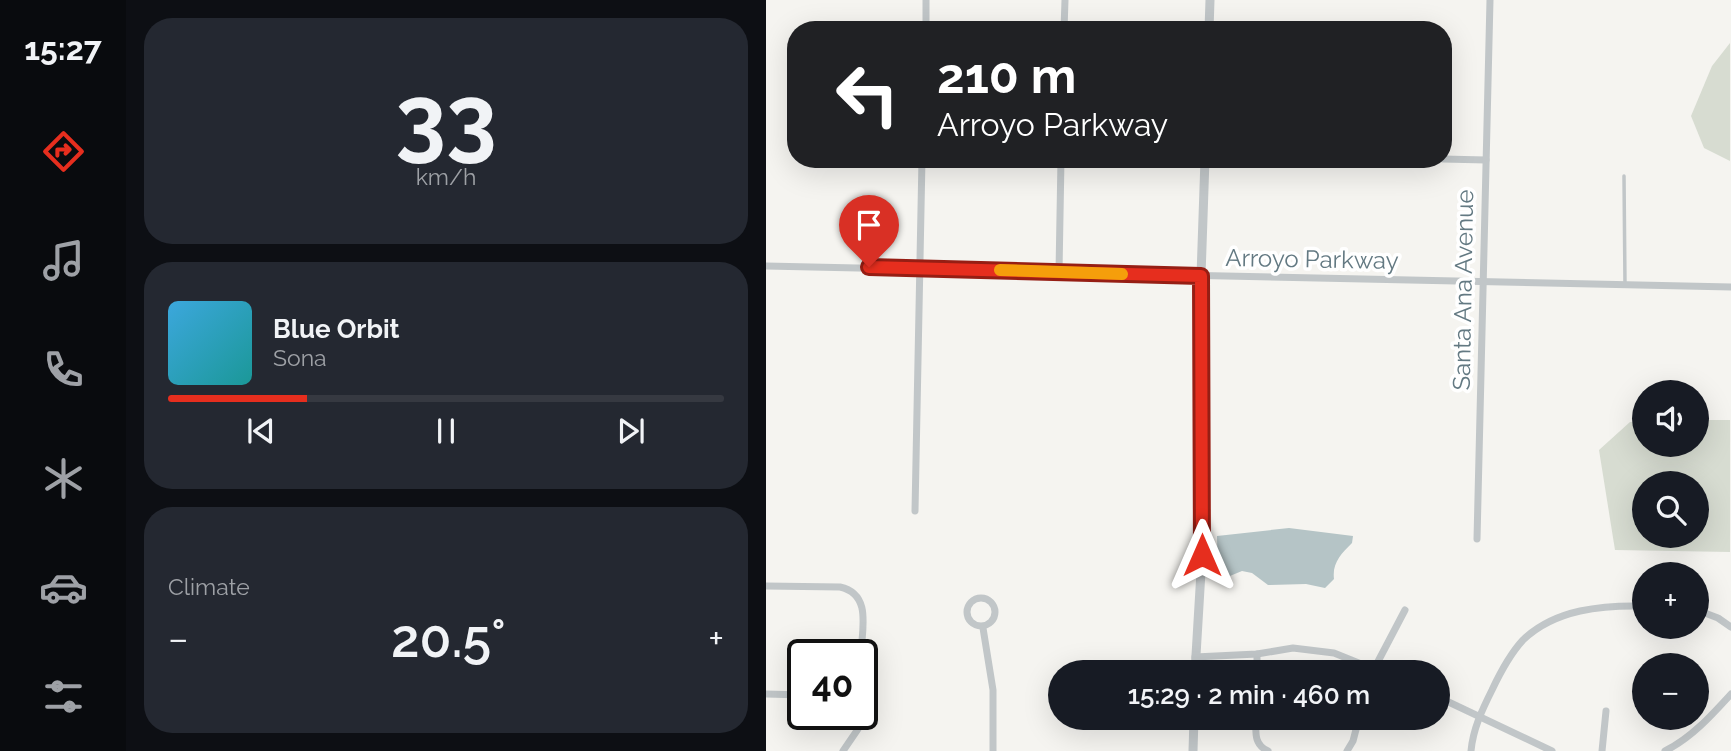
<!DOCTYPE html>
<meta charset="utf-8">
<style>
:root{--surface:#171b24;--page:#242831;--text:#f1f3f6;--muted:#9ea1a6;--line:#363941;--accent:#e62e1e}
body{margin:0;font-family:Raleway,sans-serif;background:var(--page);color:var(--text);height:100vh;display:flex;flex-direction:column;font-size:26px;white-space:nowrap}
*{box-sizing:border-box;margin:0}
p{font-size:23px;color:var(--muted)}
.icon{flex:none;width:38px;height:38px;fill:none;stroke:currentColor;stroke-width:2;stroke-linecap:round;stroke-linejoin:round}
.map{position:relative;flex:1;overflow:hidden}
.drawer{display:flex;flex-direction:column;gap:18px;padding:18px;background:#0d0f14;width:640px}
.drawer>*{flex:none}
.guide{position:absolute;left:21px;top:21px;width:665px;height:147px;border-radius:28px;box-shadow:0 7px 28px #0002;background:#202124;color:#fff;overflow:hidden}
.buttons{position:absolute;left:866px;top:380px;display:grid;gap:14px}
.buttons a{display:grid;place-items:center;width:77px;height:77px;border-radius:50%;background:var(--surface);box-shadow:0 7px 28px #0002;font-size:35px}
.speed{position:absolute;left:21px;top:639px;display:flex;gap:14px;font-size:35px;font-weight:700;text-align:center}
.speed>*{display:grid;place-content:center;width:91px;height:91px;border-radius:50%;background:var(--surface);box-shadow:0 7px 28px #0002;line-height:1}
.speed .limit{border:4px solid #111;border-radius:10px;background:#fff;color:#111}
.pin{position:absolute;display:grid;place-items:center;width:60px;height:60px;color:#fff;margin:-72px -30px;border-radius:50% 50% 50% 0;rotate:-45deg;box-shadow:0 0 7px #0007}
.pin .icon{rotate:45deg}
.me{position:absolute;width:77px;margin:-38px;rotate:0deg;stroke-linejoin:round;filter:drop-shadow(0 0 5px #0008)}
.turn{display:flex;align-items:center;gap:24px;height:147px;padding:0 35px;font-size:32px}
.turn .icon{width:91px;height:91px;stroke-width:2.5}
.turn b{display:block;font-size:49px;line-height:60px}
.big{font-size:52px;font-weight:600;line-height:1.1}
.drawer .tile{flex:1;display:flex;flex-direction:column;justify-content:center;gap:10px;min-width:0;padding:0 24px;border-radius:28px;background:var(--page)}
.drawer .dial{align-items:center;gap:0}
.dial b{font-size:91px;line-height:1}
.song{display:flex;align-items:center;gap:21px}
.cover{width:84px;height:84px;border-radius:10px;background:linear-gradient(135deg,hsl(200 70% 55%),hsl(180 70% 35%))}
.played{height:7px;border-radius:4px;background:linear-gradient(90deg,var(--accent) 25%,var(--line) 25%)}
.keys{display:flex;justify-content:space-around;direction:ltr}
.heat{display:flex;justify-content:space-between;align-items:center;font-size:38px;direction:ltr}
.trip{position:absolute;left:282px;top:660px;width:402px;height:70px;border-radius:35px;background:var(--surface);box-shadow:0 7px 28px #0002;font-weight:600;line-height:70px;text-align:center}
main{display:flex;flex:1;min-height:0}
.tabs{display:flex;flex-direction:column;width:126px;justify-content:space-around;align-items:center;background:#090b0e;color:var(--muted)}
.tabs .icon{width:49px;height:49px}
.tabs .active{color:var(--accent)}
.tabs b{font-size:32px;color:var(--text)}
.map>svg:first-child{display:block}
.green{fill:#d7dcd1;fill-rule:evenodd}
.water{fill:#b5c4c6}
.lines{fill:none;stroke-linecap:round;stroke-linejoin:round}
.service{stroke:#c1c6c8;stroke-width:3.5}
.minor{stroke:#c1c6c8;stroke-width:7}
.tertiary{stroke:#c1c6c8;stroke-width:9}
.route-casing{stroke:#961e14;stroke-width:18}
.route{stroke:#e62e1e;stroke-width:12}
.slow{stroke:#f59e0b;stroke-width:12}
.labels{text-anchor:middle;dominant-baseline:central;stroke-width:7;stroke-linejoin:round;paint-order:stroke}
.street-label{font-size:24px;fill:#637982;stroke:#fff}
</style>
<main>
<nav class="tabs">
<b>15:27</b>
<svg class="icon active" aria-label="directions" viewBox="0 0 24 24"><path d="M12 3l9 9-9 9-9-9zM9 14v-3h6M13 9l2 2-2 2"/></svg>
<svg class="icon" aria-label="music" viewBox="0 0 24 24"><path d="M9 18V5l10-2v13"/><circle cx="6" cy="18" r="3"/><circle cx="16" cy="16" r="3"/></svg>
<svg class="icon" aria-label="phone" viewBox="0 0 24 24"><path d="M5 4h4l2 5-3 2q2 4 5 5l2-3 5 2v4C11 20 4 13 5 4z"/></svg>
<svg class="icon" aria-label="climate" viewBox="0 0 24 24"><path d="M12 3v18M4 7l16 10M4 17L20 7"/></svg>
<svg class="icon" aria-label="car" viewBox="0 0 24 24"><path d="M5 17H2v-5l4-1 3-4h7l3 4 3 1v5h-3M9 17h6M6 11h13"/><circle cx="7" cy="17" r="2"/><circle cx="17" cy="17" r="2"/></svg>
<svg class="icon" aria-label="filters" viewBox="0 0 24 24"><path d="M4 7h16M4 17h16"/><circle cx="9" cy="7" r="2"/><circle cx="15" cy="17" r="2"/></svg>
</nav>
<section class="drawer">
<div class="tile dial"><b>33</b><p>km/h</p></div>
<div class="tile">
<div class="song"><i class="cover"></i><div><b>Blue Orbit</b><p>Sona</p></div></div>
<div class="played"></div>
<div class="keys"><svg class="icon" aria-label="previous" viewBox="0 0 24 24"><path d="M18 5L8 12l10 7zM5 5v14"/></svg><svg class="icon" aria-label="pause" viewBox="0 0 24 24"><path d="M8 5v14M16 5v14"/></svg><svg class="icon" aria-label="next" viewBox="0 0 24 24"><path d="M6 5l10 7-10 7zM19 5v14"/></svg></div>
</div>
<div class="tile"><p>Climate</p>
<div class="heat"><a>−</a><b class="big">20.5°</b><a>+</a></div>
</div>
</section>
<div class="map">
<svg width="965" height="751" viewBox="0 0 965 751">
<rect width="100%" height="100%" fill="#f5f4f0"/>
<g class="green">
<polygon points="964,43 964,161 938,148 925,116 946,66"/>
<path d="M931,420H964V552L849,550L833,450L864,422L878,421V444H931ZM878,483H931V536H878Z"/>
</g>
<path class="water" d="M523,528L587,536L586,543C575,554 566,563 568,579L559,588L540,584L502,585L486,573L476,571L459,578H452L451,536Z"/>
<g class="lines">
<polyline class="service" points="858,176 859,285"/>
<g class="minor">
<polyline points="160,30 160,0"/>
<polyline points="298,30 299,0"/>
<polyline points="677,159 720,160"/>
<polyline points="0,266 965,287"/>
<polyline points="293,272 295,159"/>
<polyline points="149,511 156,159"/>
<polyline points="711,539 724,0"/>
<path d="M0,586L74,587C106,594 96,629 95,654"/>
<circle cx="215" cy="612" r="14"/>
<polyline points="931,610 952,618 965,627"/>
<polyline points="217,628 227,690 227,751"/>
<polyline points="429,657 491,654 527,648 568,653 615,672"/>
<polyline points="607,671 639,610"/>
<polyline points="491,672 491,654"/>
<polyline points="0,694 37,695"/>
<polyline points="672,697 786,751"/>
<path d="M490,718C490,731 487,744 502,751"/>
<polyline points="77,751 92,729 94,714"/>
<polyline points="581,751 587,741 593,718"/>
<path d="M705,751C707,729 716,710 726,690C734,673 744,654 757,640C789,609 837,605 878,606"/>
<polyline points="836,751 840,711"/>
<path d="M899,751C925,738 945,716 965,694"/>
</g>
<g class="tertiary">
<polyline points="443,30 444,0"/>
<polyline points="429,672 436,555 435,276 439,159"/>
<polyline points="427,751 428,718"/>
</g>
</g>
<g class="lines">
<g class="route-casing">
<polyline id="route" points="103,267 435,276 436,555"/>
</g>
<use href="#route" class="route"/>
<polyline class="slow" points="234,270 356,274"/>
</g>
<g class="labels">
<g class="street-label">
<text transform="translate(546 259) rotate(1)">Arroyo Parkway</text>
<text transform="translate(697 290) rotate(-89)">Santa Ana Avenue</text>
</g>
</g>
</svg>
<div class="buttons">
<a><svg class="icon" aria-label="sound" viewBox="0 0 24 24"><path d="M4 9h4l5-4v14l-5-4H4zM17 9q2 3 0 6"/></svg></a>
<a><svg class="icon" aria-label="search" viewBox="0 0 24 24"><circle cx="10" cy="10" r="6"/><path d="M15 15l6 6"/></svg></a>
<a>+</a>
<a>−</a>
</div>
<div class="speed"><div class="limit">40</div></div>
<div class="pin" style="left:103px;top:267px;background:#d93025"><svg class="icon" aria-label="arrive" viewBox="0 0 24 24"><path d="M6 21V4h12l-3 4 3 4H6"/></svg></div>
<svg class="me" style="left:436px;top:555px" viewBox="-20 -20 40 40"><path d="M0-17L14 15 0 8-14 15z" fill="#e62e1e" stroke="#fff" stroke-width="4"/></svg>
<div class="trip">15:29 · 2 min · 460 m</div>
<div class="guide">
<div class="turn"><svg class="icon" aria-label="left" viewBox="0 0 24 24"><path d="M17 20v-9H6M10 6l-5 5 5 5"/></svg><div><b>210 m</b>Arroyo Parkway</div></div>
</div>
</div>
</main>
